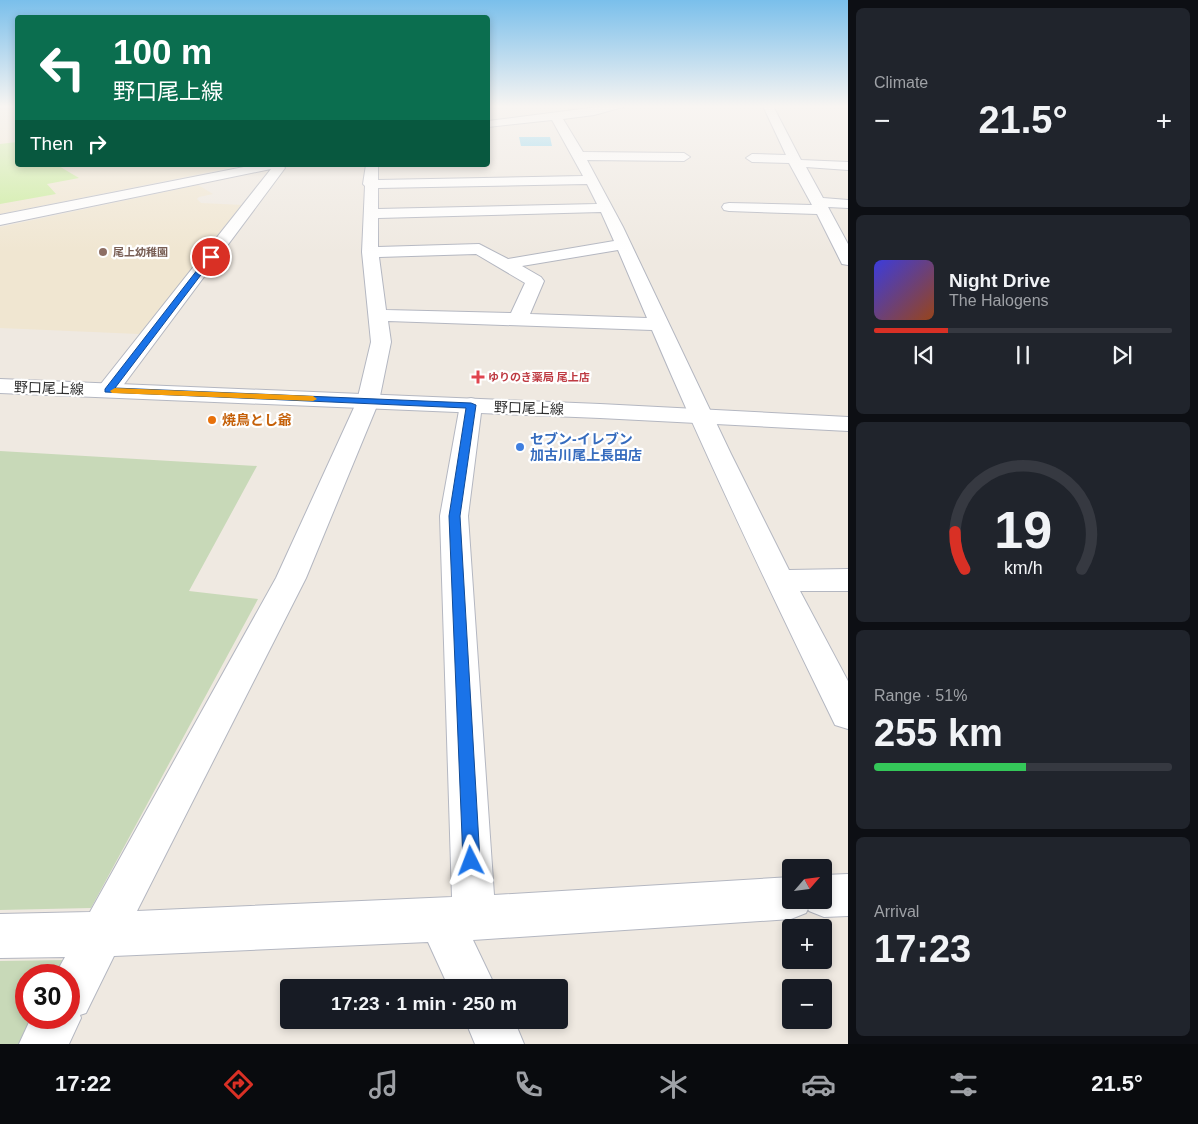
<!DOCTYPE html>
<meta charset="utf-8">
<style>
:root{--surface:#171b24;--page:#20242c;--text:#f1f3f6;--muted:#9ea1a6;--line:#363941;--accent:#d93025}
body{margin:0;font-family:Arial,"Noto Sans JP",sans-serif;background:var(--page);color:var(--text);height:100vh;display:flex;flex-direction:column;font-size:19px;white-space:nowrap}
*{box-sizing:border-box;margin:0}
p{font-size:16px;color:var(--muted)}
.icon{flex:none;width:28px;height:28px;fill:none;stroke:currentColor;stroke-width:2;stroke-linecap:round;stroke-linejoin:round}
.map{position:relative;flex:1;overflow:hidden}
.sheet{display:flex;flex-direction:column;gap:8px;padding:8px;background:#0d0f14;width:350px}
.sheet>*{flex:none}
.top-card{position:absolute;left:15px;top:15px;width:475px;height:152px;border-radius:5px;box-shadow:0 2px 8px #0003;background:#0b6e4f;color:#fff;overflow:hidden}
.needle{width:32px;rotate:62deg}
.fabs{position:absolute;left:782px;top:859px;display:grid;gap:10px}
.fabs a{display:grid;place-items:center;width:50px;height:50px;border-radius:5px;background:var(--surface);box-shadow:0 2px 8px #0003;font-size:25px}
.speed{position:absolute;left:15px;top:964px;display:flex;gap:10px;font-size:25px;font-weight:700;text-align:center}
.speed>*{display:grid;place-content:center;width:65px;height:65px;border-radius:50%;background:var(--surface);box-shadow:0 2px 8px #0003;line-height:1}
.speed .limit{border:8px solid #d22;background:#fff;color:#111}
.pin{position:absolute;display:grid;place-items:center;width:42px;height:42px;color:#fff;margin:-21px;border:2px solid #fff;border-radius:50%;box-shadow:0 1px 5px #0007}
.me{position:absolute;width:55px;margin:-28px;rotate:357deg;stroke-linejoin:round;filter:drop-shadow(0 0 4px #0008)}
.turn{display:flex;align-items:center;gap:18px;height:105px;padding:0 15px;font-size:22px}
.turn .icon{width:65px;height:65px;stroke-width:2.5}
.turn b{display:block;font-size:35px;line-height:42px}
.then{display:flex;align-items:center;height:48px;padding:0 15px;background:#0003;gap:10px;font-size:19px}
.big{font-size:38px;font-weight:600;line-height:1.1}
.sheet .card{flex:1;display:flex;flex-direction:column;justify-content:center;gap:8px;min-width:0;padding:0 18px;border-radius:8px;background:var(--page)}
.sheet .dial{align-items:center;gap:0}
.dial svg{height:130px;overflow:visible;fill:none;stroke:var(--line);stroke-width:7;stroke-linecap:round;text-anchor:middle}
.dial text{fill:var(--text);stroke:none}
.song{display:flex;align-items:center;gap:15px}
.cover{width:60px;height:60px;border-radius:8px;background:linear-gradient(135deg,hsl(240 70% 55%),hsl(20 70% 35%))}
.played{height:5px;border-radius:2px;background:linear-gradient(90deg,var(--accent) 25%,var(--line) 25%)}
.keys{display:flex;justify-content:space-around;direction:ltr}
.heat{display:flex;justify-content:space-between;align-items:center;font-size:28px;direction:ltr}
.charge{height:8px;border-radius:4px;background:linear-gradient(90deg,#34c759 51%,var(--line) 0)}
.trip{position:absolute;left:280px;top:979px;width:288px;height:50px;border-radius:5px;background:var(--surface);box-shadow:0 2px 8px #0003;font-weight:600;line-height:50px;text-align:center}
.tab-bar{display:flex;height:80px;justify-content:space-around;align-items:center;background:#090b0e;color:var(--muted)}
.tab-bar .icon{width:35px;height:35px}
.tab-bar .active{color:var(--accent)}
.tab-bar b{font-size:22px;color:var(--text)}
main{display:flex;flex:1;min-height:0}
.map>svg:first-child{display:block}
.education{fill:#f0e6d1}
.cemetery{fill:#c8d9b8}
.pitch{fill:#c9ec9a}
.water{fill:#75cff0}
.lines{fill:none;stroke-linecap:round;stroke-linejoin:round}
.minor-casing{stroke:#b4b7c1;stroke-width:2}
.secondary-casing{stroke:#b4b7c1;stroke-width:2}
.minor{fill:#fff;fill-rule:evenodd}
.secondary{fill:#fff;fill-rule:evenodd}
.route{fill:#1a73e8;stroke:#114b97}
.slow{fill:#f59e0b}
.education-dot{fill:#8d6e63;stroke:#fff;stroke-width:2}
.health-dot{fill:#e0444e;stroke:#fff;stroke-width:2}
.food-dot{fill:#e8710a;stroke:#fff;stroke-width:2}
.shop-dot{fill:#3f7fe0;stroke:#fff;stroke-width:2}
.labels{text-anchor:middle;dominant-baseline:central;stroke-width:4.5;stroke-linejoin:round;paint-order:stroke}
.far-education-label{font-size:11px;font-weight:bold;fill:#785e54;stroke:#fff;text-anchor:start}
.far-health-label{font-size:11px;font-weight:bold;fill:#be3a42;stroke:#fff;text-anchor:start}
.street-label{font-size:14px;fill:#2e2e2e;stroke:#fff}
.food-label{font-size:14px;font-weight:bold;fill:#c56008;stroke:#fff;text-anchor:start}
.shop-label{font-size:14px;font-weight:bold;fill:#366cbe;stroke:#fff;text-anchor:start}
</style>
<main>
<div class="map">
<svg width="848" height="1044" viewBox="0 0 848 1044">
<rect width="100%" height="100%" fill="#efe9e1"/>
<g class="education">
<polygon points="0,106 17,106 18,165 245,165 0,214"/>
<polygon points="198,185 213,194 199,197 197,199 201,203 244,205 139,334 0,328 0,227"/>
</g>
<g class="cemetery">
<polygon points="0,451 257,466 189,591 258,599 91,908 0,910"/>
<polygon points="66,960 57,975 26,975 26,1018 35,1018 20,1044 0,1044 0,961"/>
</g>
<polygon class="pitch" points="17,142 18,165 57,165 79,178 47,184 56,194 0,204 0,144"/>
<polygon class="water" points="519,137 550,137 552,146 521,146"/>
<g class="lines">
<g class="minor-casing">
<g id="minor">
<path d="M605,106H627L594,115L563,119L583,152L684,153L690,157L684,161L587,160L623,227L731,454L789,570L848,569V591H800L848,681V729L835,725C771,594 709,464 652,330L388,321L391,342L379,401L306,578L137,911L452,897L440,516L460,405L463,400L471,398L479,400L482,405L468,516L494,895L791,877V900H824V875L848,874V916L824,917L809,911L808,909L806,913L791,919L473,940L496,988H449L428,942L114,956L86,1013L80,1015L81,1018L69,1044H19L31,1018H69V975H55L65,957L0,958V914L90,912L276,578L357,401L371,342L362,252L365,186L363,184L366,165H378V180L583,176L552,120L488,127V121ZM587,184L597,204L378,209V188ZM601,212L614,241L508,259L479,244L378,247V218ZM618,250L647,318L530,314L544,281L541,277L522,266ZM476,254L525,283L511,313L386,310L379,257Z"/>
<polygon points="763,106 773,106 801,160 848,162 848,170 806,167 823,198 848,200 848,208 828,207 848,244 848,265 842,264 817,214 729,211 724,210 722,207 724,204 729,203 812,205 789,163 752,162 746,158 752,154 786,155"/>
<polygon points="254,165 283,165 285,168 116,395 108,397 100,395 97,390 100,385 271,169 0,225 0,215"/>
<polygon points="465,1020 514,1020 524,1044 475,1044"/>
</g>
</g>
<g class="secondary-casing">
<polygon id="secondary" points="0,379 600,404 848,417 848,431 600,418 0,393"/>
</g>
<use href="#minor" class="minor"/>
<use href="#secondary" class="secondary"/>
</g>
<linearGradient id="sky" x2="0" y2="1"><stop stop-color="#7abfeb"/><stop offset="0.42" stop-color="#f8f5f2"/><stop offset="1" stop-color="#f8f5f2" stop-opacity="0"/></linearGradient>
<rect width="848" height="253" fill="url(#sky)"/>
<polygon class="route" points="211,255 214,257 213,259 115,388 471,403 476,405 460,516 480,861 477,867 471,869 465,867 463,861 449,516 466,408 105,392 105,389 208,256"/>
<polygon class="slow" points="115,388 313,396 317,399 313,401 112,393 110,391"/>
<circle class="education-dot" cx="103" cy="252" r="5"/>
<path class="health-dot" d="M475.5 369.5h5v5h5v5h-5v5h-5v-5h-5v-5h5z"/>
<circle class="food-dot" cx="212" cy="420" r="5"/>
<circle class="shop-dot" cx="520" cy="447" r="5"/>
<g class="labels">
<g class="far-education-label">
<text x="113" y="252">尾上幼稚園</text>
</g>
<g class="far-health-label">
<text x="488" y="377">ゆりのき薬局 尾上店</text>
</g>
<g class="street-label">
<text transform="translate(49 388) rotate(2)">野口尾上線</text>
<text transform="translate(529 408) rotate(2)">野口尾上線</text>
</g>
<g class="food-label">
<text x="222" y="420">焼鳥とし爺</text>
</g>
<g class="shop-label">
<text x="530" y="439">セブン-イレブン<tspan x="530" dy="16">加古川尾上長田店</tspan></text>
</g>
</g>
</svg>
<div class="fabs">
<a><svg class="needle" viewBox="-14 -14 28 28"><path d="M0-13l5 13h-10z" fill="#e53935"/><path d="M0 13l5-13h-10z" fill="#9ea1a6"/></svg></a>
<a>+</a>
<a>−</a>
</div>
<div class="speed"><div class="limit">30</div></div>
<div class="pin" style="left:211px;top:257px;background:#d93025"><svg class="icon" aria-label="arrive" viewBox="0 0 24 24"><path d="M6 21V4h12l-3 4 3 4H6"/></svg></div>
<svg class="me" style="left:471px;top:861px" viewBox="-20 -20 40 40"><path d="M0-17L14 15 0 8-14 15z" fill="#1a73e8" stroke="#fff" stroke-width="4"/></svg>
<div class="trip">17:23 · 1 min · 250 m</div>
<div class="top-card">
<div class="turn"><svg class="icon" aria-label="left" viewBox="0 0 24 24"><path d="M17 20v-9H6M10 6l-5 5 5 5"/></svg><div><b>100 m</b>野口尾上線</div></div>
<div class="then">Then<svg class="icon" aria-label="right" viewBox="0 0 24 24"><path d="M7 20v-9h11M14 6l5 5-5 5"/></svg></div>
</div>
</div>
<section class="sheet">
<div class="card"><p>Climate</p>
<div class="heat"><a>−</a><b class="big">21.5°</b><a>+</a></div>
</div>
<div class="card">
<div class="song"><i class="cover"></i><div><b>Night Drive</b><p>The Halogens</p></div></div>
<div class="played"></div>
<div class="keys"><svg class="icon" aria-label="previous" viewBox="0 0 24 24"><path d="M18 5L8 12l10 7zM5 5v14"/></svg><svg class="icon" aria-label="pause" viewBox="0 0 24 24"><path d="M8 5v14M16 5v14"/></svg><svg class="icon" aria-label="next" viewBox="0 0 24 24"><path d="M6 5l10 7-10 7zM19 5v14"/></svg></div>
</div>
<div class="card dial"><svg viewBox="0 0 100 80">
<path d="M14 69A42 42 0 1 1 86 69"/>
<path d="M14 69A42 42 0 0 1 8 46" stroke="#d93025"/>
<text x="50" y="56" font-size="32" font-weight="700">19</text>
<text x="50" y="72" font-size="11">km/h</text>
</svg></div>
<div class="card"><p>Range · 51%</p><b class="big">255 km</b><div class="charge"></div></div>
<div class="card"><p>Arrival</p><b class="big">17:23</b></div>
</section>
</main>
<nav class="tab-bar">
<b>17:22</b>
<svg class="icon active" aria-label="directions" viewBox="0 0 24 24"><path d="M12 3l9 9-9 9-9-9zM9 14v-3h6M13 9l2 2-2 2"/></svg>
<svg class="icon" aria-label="music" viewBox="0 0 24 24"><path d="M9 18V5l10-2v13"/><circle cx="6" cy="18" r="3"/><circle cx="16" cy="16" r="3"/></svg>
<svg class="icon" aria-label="phone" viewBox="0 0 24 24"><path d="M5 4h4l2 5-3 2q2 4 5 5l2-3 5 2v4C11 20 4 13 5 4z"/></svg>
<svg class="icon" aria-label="climate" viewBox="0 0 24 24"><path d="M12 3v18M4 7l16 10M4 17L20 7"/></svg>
<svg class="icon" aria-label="car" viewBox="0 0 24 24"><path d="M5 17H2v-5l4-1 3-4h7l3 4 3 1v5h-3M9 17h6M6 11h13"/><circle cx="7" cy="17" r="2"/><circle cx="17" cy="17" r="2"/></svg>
<svg class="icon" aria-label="filters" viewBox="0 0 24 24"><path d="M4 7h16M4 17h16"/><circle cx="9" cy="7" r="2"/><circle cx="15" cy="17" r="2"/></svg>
<b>21.5°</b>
</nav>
